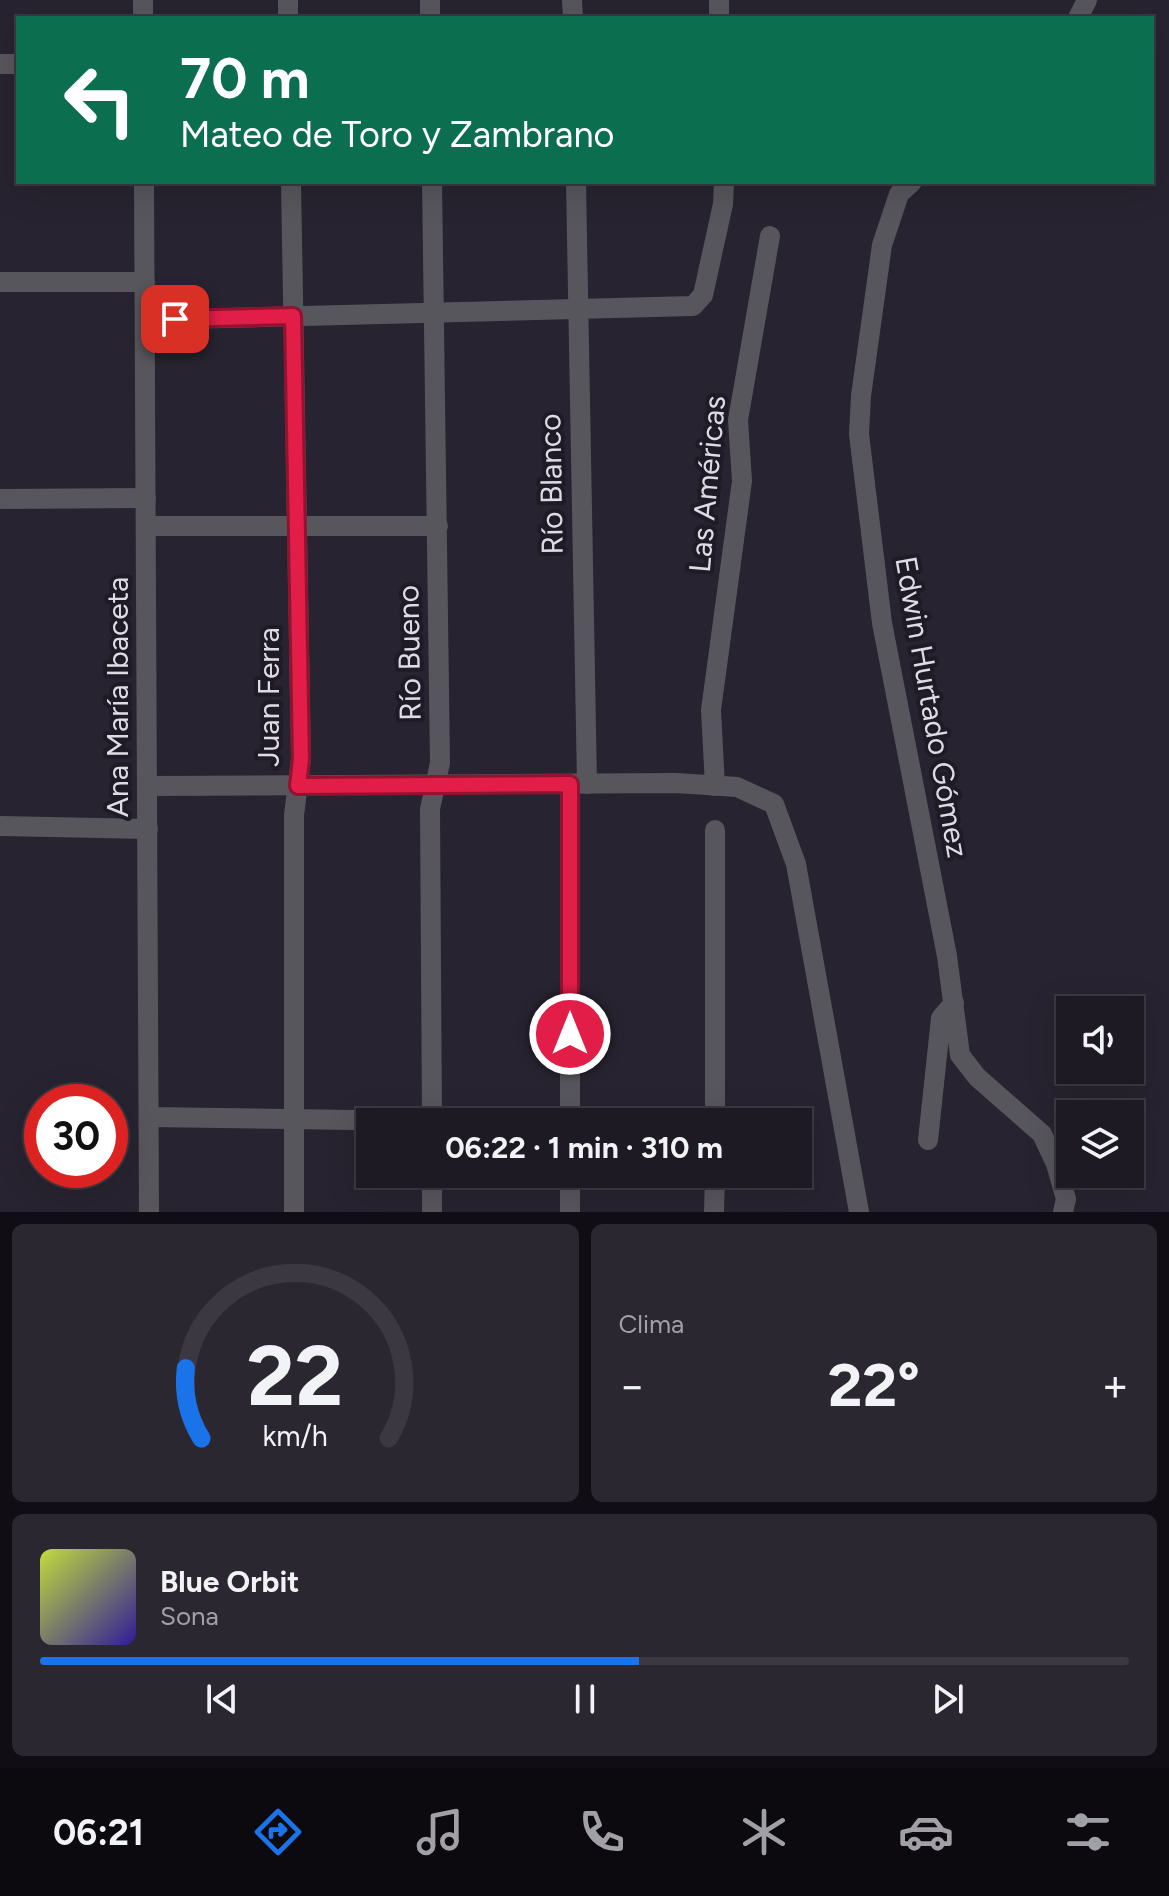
<!DOCTYPE html>
<html lang="es">
<meta charset="utf-8">
<style>
:root{--surface:#1d1a24;--page:#2a2731;--text:#f1f3f6;--muted:#a0a1a6;--line:#3b3841;--accent:#1a73e8}
body{margin:0;font-family:Figtree,sans-serif;background:var(--page);color:var(--text);height:100vh;display:flex;flex-direction:column;font-size:30px;white-space:nowrap}
*{box-sizing:border-box;margin:0}
p{font-size:26px;color:var(--muted)}
.icon{flex:none;width:44px;height:44px;fill:none;stroke:currentColor;stroke-width:2;stroke-linecap:round;stroke-linejoin:round}
.map{position:relative;height:1212px;overflow:hidden}
.details{display:flex;flex-direction:column;gap:12px;padding:12px;background:#100e14;flex:1}
.details>*{flex:none}
.hud{position:absolute;left:16px;top:16px;width:1138px;height:168px;border-radius:0px;box-shadow:0 8px 32px #0002,0 0 0 2px var(--line);background:#0b6e4f;color:#fff;overflow:hidden}
.controls{position:absolute;left:1056px;top:996px;display:grid;gap:16px}
.controls a{display:grid;place-items:center;width:88px;height:88px;border-radius:0px;background:var(--surface);box-shadow:0 8px 32px #0002,0 0 0 2px var(--line);font-size:40px}
.speed{position:absolute;left:24px;top:1084px;display:flex;gap:16px;font-size:40px;font-weight:700;text-align:center}
.speed>*{display:grid;place-content:center;width:104px;height:104px;border-radius:50%;background:var(--surface);box-shadow:0 8px 32px #0002,0 0 0 2px var(--line);line-height:1}
.speed .limit{border:12px solid #d22;background:#fff;color:#111}
.pin{position:absolute;display:grid;place-items:center;width:68px;height:68px;color:#fff;margin:-34px;border-radius:16px;box-shadow:0 4px 12px #0006}
.me{position:absolute;width:88px;margin:-44px;rotate:0deg;stroke-linejoin:round;filter:drop-shadow(0 0 6px #0008)}
.turn{display:flex;align-items:center;gap:28px;height:168px;padding:0 32px;font-size:36px}
.turn .icon{width:104px;height:104px;stroke-width:2.5}
.turn b{display:block;font-size:56px;line-height:68px}
.big{font-size:60px;font-weight:700;line-height:1.1}
.details .widget{flex:1;display:flex;flex-direction:column;justify-content:center;gap:12px;min-width:0;padding:0 28px;border-radius:12px;background:var(--page)}
.details .dial{align-items:center;gap:0}
.dial svg{height:208px;overflow:visible;fill:none;stroke:var(--line);stroke-width:7;stroke-linecap:round;text-anchor:middle}
.dial text{fill:var(--text);stroke:none}
.song{display:flex;align-items:center;gap:24px}
.cover{width:96px;height:96px;border-radius:12px;background:linear-gradient(135deg,hsl(70 70% 55%),hsl(250 70% 35%))}
.played{height:8px;border-radius:4px;background:linear-gradient(90deg,var(--accent) 55%,var(--line) 55%)}
.keys{display:flex;justify-content:space-around;direction:ltr}
.heat{display:flex;justify-content:space-between;align-items:center;font-size:44px;direction:ltr}
.details .tiles{flex:1;display:grid;gap:12px;grid-template-columns:1fr 1fr}
.widget:last-child{grid-column:span 2}
.trip{position:absolute;left:356px;top:1108px;width:456px;height:80px;border-radius:0px;background:var(--surface);box-shadow:0 8px 32px #0002,0 0 0 2px var(--line);font-weight:700;line-height:80px;text-align:center}
.tab-bar{display:flex;height:128px;justify-content:space-around;align-items:center;background:#0c0a0e;color:var(--muted)}
.tab-bar .icon{width:56px;height:56px}
.tab-bar .active{color:var(--accent)}
.tab-bar b{font-size:36px;color:var(--text)}
.map>svg:first-child{display:block}
.lines{fill:none;stroke-linecap:round;stroke-linejoin:round}
.minor{stroke:#57565c;stroke-width:20}
.route-casing{stroke:#92132f;stroke-width:20}
.route{stroke:#e11d48;stroke-width:14}
.labels{text-anchor:middle;dominant-baseline:central;stroke-width:8;stroke-linejoin:round;paint-order:stroke}
.street-label{font-size:30px;fill:#dedbe4;stroke:#1e1a26}
</style>
<div class="map">
<svg width="1169" height="1212" viewBox="0 0 1169 1212">
<rect width="100%" height="100%" fill="#272330"/>
<g class="lines">
<g class="minor">
<polyline points="143,0 143,18"/>
<polyline points="288,0 288,18"/>
<polyline points="430,0 430,18"/>
<polyline points="572,0 573,18"/>
<polyline points="719,0 719,18"/>
<polyline points="1078,18 1087,0"/>
<polyline points="0,64 18,64"/>
<polyline points="144,182 149,1212"/>
<polyline points="291,182 301,759 294,815 294,1212"/>
<polyline points="576,182 587,784"/>
<polyline points="912,182 899,194 882,245 861,396 859,434 882,623 947,956 960,1055 977,1077 1042,1134 1056,1164 1066,1199 1063,1212"/>
<polyline points="0,282 145,282"/>
<polyline points="145,320 693,306 703,295 723,204 724,182"/>
<polyline points="0,499 146,498"/>
<polyline points="146,526 438,526"/>
<polyline points="570,784 570,1122"/>
<polyline points="148,786 676,783 737,787 774,804 796,864 859,1212"/>
<polyline points="715,786 711,710 742,481 738,420 770,236"/>
<polyline points="0,826 148,829"/>
<polyline points="715,830 715,1122"/>
<polyline points="149,1117 486,1122"/>
<polyline points="432,1122 430,809 440,763 432,182"/>
<polyline points="928,1140 941,1018 954,1003"/>
<polyline points="432,1174 432,1212"/>
<polyline points="570,1174 570,1212"/>
<polyline points="714,1212 715,1174"/>
</g>
</g>
<g class="lines">
<g class="route-casing">
<polyline id="route" points="175,319 293,316 301,759 298,786 570,784 570,1034"/>
</g>
<use href="#route" class="route"/>
</g>
<g class="labels">
<g class="street-label">
<text transform="translate(551 484) rotate(-91)">Río Blanco</text>
<text transform="translate(707 484) rotate(-85)">Las Américas</text>
<text transform="translate(409 653) rotate(-91)">Río Bueno</text>
<text transform="translate(117 697) rotate(-90)">Ana María Ibaceta</text>
<text transform="translate(268 697) rotate(-90)">Juan Ferra</text>
<text transform="translate(932 707) rotate(80)">Edwin Hurtado Gómez</text>
</g>
</g>
</svg>
<div class="controls">
<a><svg class="icon" aria-label="sound" viewBox="0 0 24 24"><path d="M4 9h4l5-4v14l-5-4H4zM17 9q2 3 0 6"/></svg></a>
<a><svg class="icon" aria-label="layers" viewBox="0 0 24 24"><path d="M12 4l9 5-9 5-9-5zM3 14l9 5 9-5"/></svg></a>
</div>
<div class="speed"><div class="limit">30</div></div>
<div class="pin" style="left:175px;top:319px;background:#d93025"><svg class="icon" aria-label="arrive" viewBox="0 0 24 24"><path d="M6 21V4h12l-3 4 3 4H6"/></svg></div>
<svg class="me" style="left:570px;top:1034px" viewBox="-20 -20 40 40"><circle r="17" fill="#e11d48" stroke="#fff" stroke-width="3"/><path d="M0-11L8 9 0 5-8 9z" fill="#fff"/></svg>
<div class="trip">06:22 · 1 min · 310 m</div>
<div class="hud">
<div class="turn"><svg class="icon" aria-label="left" viewBox="0 0 24 24"><path d="M17 20v-9H6M10 6l-5 5 5 5"/></svg><div><b>70 m</b>Mateo de Toro y Zambrano</div></div>
</div>
</div>
<section class="details">
<div class="tiles">
<div class="widget dial"><svg viewBox="0 0 100 80">
<path d="M14 69A42 42 0 1 1 86 69"/>
<path d="M14 69A42 42 0 0 1 8 42" stroke="#1a73e8"/>
<text x="50" y="56" font-size="32" font-weight="700">22</text>
<text x="50" y="72" font-size="11">km/h</text>
</svg></div>
<div class="widget"><p>Clima</p>
<div class="heat"><a>−</a><b class="big">22°</b><a>+</a></div>
</div>
<div class="widget">
<div class="song"><i class="cover"></i><div><b>Blue Orbit</b><p>Sona</p></div></div>
<div class="played"></div>
<div class="keys"><svg class="icon" aria-label="previous" viewBox="0 0 24 24"><path d="M18 5L8 12l10 7zM5 5v14"/></svg><svg class="icon" aria-label="pause" viewBox="0 0 24 24"><path d="M8 5v14M16 5v14"/></svg><svg class="icon" aria-label="next" viewBox="0 0 24 24"><path d="M6 5l10 7-10 7zM19 5v14"/></svg></div>
</div>
</div>
</section>
<nav class="tab-bar">
<b>06:21</b>
<svg class="icon active" aria-label="directions" viewBox="0 0 24 24"><path d="M12 3l9 9-9 9-9-9zM9 14v-3h6M13 9l2 2-2 2"/></svg>
<svg class="icon" aria-label="music" viewBox="0 0 24 24"><path d="M9 18V5l10-2v13"/><circle cx="6" cy="18" r="3"/><circle cx="16" cy="16" r="3"/></svg>
<svg class="icon" aria-label="phone" viewBox="0 0 24 24"><path d="M5 4h4l2 5-3 2q2 4 5 5l2-3 5 2v4C11 20 4 13 5 4z"/></svg>
<svg class="icon" aria-label="climate" viewBox="0 0 24 24"><path d="M12 3v18M4 7l16 10M4 17L20 7"/></svg>
<svg class="icon" aria-label="car" viewBox="0 0 24 24"><path d="M5 17H2v-5l4-1 3-4h7l3 4 3 1v5h-3M9 17h6M6 11h13"/><circle cx="7" cy="17" r="2"/><circle cx="17" cy="17" r="2"/></svg>
<svg class="icon" aria-label="filters" viewBox="0 0 24 24"><path d="M4 7h16M4 17h16"/><circle cx="9" cy="7" r="2"/><circle cx="15" cy="17" r="2"/></svg>
</nav>
